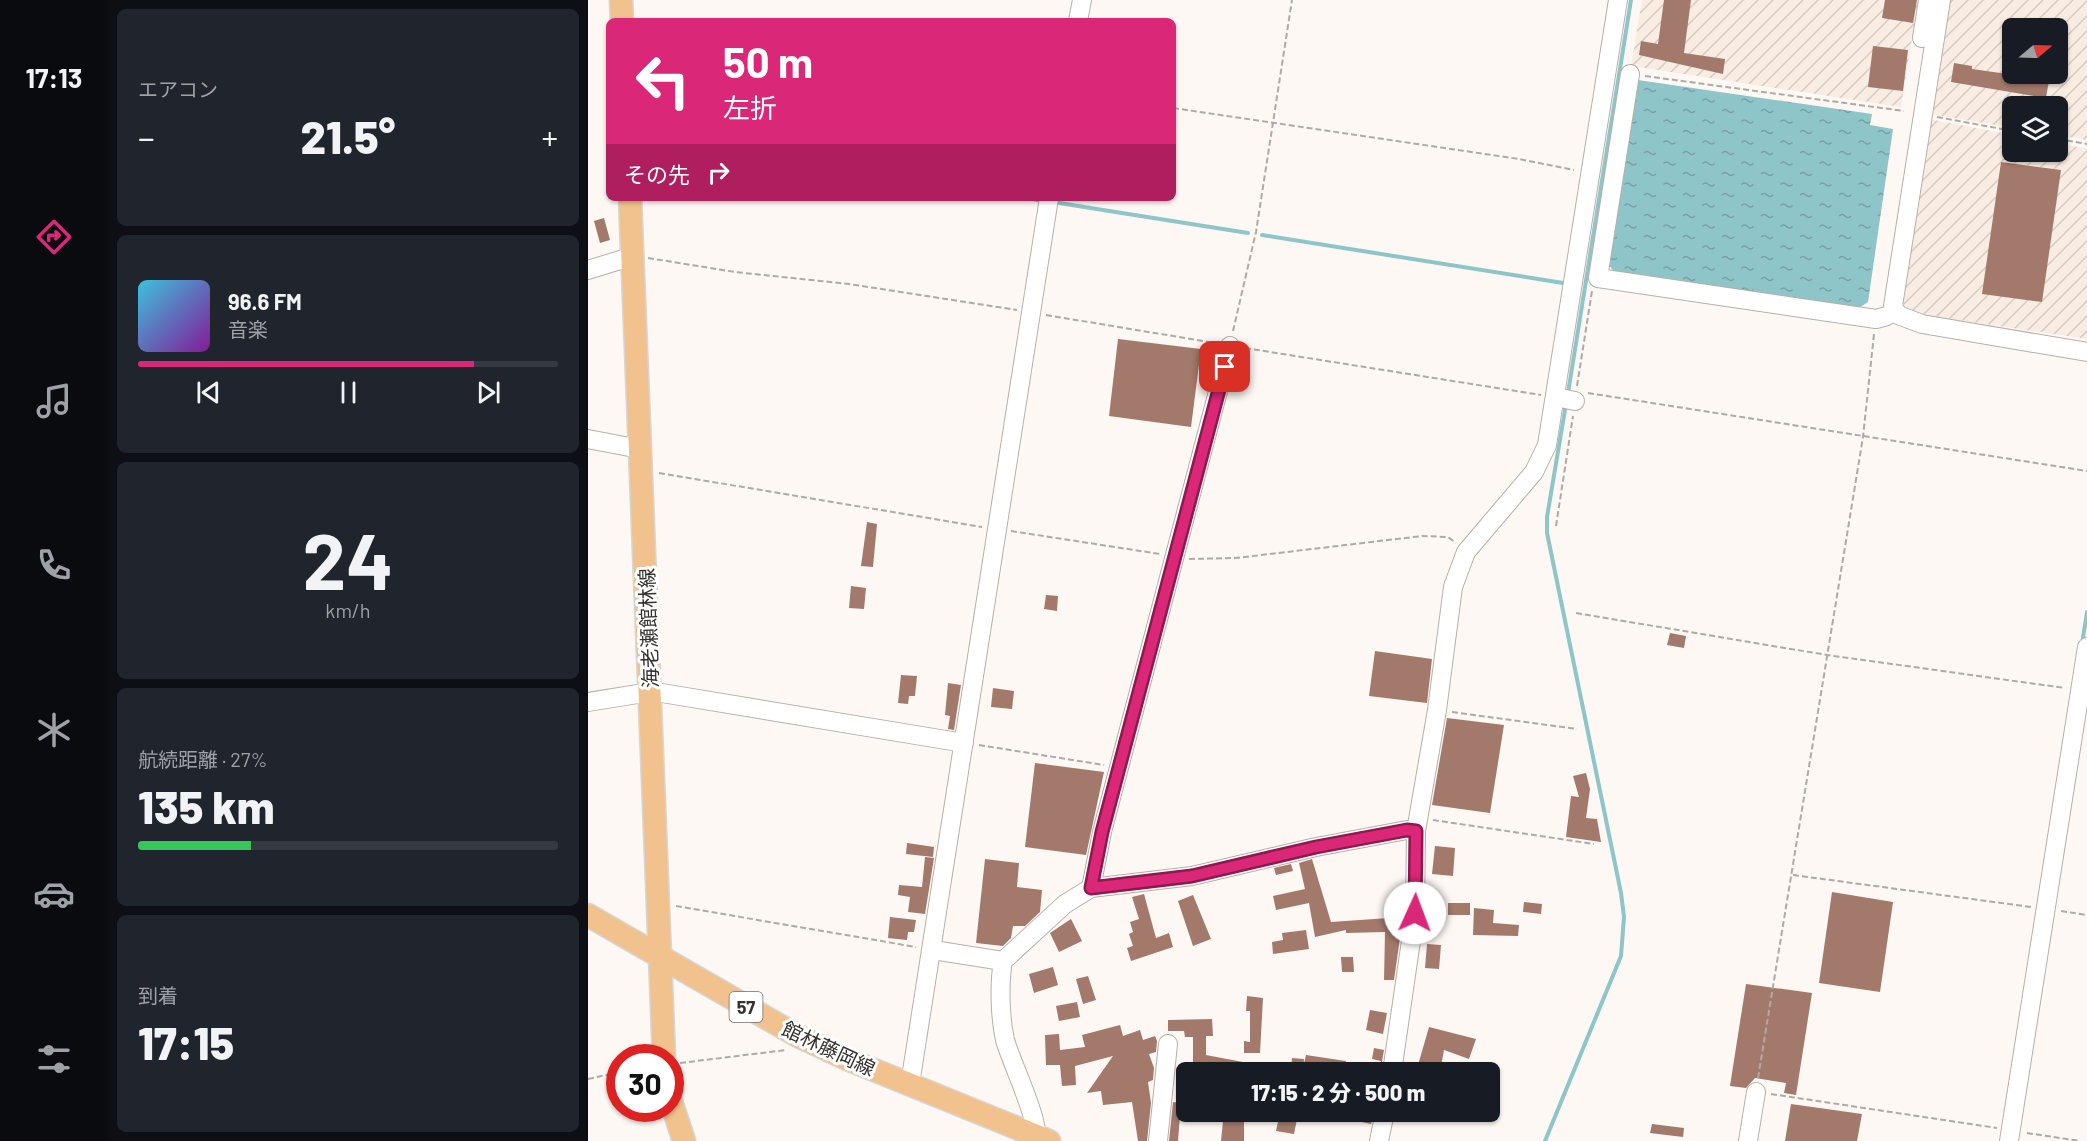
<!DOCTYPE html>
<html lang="ja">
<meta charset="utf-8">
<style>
:root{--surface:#171b24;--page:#20242c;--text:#f1f3f6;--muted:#9ea1a6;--line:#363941;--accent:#db2777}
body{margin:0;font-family:Barlow,"Noto Sans JP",sans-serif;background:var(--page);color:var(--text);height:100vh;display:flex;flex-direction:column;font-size:22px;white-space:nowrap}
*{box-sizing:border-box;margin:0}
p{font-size:20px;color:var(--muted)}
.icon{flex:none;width:33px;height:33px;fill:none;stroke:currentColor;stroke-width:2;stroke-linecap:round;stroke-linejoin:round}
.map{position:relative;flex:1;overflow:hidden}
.sheet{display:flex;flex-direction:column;gap:9px;padding:9px;background:#0d0f14;width:480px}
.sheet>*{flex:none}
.hud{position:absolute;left:18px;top:18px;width:570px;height:183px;border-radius:9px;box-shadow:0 2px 4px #0004;background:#db2777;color:#fff;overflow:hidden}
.needle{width:39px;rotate:71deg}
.controls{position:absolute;left:1414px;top:18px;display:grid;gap:12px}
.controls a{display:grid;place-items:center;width:66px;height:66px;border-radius:9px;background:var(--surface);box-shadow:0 2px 4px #0004;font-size:30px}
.speed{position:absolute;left:18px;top:1044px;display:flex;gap:12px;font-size:30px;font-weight:700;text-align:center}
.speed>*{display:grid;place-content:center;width:78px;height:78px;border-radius:50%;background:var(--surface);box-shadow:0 2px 4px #0004;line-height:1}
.speed .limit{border:9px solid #d22;background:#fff;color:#111}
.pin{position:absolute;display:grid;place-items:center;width:51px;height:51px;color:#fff;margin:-26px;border-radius:12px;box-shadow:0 3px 9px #0006}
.me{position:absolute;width:66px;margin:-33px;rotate:2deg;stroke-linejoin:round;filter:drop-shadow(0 0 4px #0008)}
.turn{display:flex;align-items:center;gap:21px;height:126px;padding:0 18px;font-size:27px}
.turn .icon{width:78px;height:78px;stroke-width:2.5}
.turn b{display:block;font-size:42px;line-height:51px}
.then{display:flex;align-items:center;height:57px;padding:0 18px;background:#0003;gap:12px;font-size:22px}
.big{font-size:45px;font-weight:800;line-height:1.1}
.sheet .tile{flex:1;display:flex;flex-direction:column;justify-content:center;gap:9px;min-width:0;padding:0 21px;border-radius:9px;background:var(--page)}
.sheet .dial{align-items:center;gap:0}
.dial b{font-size:78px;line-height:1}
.song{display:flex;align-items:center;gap:18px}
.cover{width:72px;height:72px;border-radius:9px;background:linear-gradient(135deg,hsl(190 70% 55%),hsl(290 70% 35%))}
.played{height:6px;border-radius:3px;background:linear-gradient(90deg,var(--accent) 80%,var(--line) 80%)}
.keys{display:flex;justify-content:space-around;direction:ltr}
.heat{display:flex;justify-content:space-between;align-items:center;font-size:33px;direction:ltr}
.charge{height:9px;border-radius:4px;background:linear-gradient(90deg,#34c759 27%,var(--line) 0)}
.trip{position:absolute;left:588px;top:1062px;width:324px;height:60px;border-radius:9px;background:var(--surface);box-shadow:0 2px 4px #0004;font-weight:800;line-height:60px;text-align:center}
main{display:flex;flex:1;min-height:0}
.tab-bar{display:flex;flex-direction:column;width:108px;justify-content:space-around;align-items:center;background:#090b0e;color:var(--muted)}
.tab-bar .icon{width:42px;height:42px}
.tab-bar .active{color:var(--accent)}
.tab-bar b{font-size:27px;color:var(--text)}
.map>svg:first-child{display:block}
.industrial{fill:url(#industrial-furrows);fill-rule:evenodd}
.water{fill:url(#water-ripples)}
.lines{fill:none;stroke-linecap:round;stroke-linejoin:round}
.stream{stroke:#8ec5c9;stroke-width:4}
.building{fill:#a3796c}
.minor-casing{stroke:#b8afa8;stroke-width:20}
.major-casing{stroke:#d6d6d5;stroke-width:25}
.path{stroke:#afaaa7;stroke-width:2;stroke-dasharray:6 3;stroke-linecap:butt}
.minor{stroke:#fff;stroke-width:18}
.major{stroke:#f1c18e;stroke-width:22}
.route-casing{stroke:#8e194d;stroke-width:15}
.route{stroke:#db2777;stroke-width:10}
.labels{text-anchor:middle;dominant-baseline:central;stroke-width:6;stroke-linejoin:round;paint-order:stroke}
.shield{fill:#fff;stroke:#716f6d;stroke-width:1.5}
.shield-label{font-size:18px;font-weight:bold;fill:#34312e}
.street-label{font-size:20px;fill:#34312e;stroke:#fff}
</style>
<main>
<nav class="tab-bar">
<b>17:13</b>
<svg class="icon active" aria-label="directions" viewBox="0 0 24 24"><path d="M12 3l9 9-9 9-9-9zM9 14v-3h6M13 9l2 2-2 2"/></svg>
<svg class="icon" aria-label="music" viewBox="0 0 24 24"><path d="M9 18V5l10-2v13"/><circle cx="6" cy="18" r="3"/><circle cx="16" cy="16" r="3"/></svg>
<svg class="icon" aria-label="phone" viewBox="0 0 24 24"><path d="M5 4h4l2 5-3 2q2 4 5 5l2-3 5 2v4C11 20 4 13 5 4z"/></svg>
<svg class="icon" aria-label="climate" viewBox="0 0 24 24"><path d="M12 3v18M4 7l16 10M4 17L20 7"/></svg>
<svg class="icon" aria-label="car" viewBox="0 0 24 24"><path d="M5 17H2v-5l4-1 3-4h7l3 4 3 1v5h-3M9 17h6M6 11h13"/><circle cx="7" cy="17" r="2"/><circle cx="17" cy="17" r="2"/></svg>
<svg class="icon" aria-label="filters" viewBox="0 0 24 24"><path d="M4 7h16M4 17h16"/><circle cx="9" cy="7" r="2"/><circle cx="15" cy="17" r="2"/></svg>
</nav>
<section class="sheet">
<div class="tile"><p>エアコン</p>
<div class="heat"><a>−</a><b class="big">21.5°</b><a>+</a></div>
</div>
<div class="tile">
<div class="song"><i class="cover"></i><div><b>96.6 FM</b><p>音楽</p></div></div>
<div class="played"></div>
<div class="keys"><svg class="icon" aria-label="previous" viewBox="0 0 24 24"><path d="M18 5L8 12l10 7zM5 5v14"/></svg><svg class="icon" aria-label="pause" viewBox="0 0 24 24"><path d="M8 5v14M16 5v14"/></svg><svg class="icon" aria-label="next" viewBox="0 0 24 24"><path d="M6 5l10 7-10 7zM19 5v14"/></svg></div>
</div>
<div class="tile dial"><b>24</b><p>km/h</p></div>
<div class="tile"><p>航続距離 · 27%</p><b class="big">135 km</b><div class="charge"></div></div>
<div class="tile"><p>到着</p><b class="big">17:15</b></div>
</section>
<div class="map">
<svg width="1499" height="1141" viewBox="0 0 1499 1141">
<defs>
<pattern id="industrial-furrows" width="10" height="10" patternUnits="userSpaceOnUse" patternTransform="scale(1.5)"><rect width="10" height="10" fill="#f9ece2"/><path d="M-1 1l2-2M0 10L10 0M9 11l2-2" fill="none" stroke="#d6cbc2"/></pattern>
<pattern id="water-ripples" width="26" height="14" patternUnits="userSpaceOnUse" patternTransform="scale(1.5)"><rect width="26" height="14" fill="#8ec5c9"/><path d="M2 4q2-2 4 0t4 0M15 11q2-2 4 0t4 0" fill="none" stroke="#75a1a4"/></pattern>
</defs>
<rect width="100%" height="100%" fill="#fef8f4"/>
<g class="industrial">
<polygon points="1054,0 1330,0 1313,107 1043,66"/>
<path d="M1361,0H1499V140L1470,135V106H1425V128L1342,114ZM1425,28H1470V74H1425Z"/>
<polygon points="1341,119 1425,135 1425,152 1470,152 1470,143 1499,149 1499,339 1324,313 1313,301"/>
</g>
<polygon class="water" points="1050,80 1284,114 1282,125 1305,129 1280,302 1268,310 1029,276 1018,261"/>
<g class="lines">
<g class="stream">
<polyline points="437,198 450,200"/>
<polyline points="471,203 660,233"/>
<polyline points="674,235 975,283"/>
<polyline points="980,393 1043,0"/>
<polyline points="1494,644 1499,612"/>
<polyline points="957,1141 1033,956 1036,917 1033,893 959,533 959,517 978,404"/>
</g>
</g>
<g class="building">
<polygon points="1076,0 1103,0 1096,53 1137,59 1135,74 1051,55 1053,41 1070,44"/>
<polygon points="1297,0 1329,0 1325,23 1294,18"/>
<polygon points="1285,46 1320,50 1315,91 1280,87"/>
<polygon points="1366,63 1384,66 1384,69 1461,80 1458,98 1363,82"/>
<polygon points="1413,162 1473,170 1454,302 1394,294"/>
<polygon points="16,218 22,240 12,243 6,221"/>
<polygon points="530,339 613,349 603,427 521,416"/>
<polygon points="279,522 289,524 285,567 273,566"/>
<polygon points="263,586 278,588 276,609 261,608"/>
<polygon points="458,595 470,596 469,611 456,609"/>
<polygon points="1082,633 1098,636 1096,648 1079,645"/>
<polygon points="787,651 844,659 839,703 781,696"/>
<polygon points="313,675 329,676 327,696 321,696 320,704 310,703"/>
<polygon points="360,683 373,685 366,730 360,729 362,716 357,715"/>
<polygon points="405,688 426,691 424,709 403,707"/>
<polygon points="859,718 916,725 902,813 844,805"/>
<polygon points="447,763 516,772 498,855 437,847"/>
<polygon points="998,773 1002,789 998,818 1009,819 1013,842 978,837 983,796 991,797 985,776"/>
<polygon points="319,843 346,847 345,857 318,854"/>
<polygon points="847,846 867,848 865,876 844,874"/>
<polygon points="337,857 346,858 337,914 320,912 322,897 310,895 311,885 334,887"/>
<polygon points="397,859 431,863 429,887 454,890 452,912 437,926 425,926 423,938 415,946 388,943"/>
<polygon points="724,859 743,922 815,917 806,980 796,980 797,932 758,933 758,930 727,937 721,903 688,910 685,896 717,889 711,863"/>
<polygon points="703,864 705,871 688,875 686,868"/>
<polygon points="1244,892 1305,902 1292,992 1231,983"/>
<polygon points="556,894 568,938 581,933 585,947 543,961 539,948 545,946 541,934 545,932 542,922 551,919 544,897"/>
<polygon points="605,895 623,939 605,946 590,901"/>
<polygon points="936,902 954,904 953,914 935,912"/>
<rect x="860" y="903" width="22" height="12"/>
<polygon points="886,908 906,910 905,923 931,925 930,936 885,935"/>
<polygon points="302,917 328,920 326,932 320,932 319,940 300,938"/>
<polygon points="483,919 494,941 471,952 462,933"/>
<polygon points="718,930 721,949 685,954 684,942 695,940 694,933"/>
<polygon points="839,944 853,945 851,969 837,968"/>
<polygon points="753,957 765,957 766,972 754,972"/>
<polygon points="465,967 470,985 446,993 441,974"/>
<polygon points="500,976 508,1000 495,1004 488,979"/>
<polygon points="1158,984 1224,993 1208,1095 1196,1093 1198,1083 1167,1078 1158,1088 1142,1086"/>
<polygon points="659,996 675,998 672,1053 656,1053 656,1041 662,1042 662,1011 658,1011"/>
<polygon points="489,1002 492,1017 471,1021 468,1006"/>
<polygon points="782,1010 799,1013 795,1034 778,1030"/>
<polygon points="624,1019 625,1036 618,1036 618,1055 655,1062 652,1072 632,1072 633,1067 605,1067 605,1037 597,1037 596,1031 580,1031 580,1020"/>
<polygon points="532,1025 535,1036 552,1030 555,1040 567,1036 569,1041 568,1052 561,1054 566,1068 565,1080 560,1082 563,1103 559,1141 550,1141 544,1102 515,1105 513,1091 499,1093 525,1056 487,1066 488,1085 474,1086 472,1065 458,1065 457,1035 471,1034 472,1050 497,1047 494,1035"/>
<polygon points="841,1027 888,1039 881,1059 856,1050 852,1072 828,1072"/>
<polygon points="786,1048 796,1050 793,1067 793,1061 784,1059"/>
<polygon points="718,1055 758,1061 756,1072 715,1068"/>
<polygon points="704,1058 716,1059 715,1070 703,1069"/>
<polygon points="585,1102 593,1103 590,1141 581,1141"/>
<polygon points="1203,1104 1274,1114 1269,1141 1197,1141"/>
<polygon points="692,1112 710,1114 706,1134 688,1131"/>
<polygon points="771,1112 786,1112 783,1124 769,1121"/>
<polygon points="635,1121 656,1121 656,1141 633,1141"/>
<polygon points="1064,1124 1096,1128 1095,1137 1062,1133"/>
</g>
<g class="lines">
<g class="minor-casing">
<g id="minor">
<polyline points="1353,0 1305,306 1310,315 1334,324 1499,352"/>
<polyline points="490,21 494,0"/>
<polyline points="1334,38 1340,0"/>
<polyline points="1042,74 1010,278 1288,319 1299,316"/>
<polyline points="0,270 45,256"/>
<polyline points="968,397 987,401"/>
<polyline points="0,439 52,449"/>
<polyline points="0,702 62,692 74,693 376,743"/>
<polyline points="503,888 514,832 642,346"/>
<polyline points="345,950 415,961"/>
<polyline points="804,1072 827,913 828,831 849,710 865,587 878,552 946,472 959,445 1030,0"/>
<polyline points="322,1084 461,198"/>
<path d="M448,1141C453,1123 423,1062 417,1040C412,1017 411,984 415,961L477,904L503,888L604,876L728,847L819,830L828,831"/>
<polyline points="570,1141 580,1044"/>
<polyline points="791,1141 797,1112"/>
<polyline points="1160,1141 1168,1092"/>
<polyline points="1421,1141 1499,647"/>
</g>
</g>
<g class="major-casing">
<g id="major">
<polyline points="33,0 34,21"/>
<polyline points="42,198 76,1058"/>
<polyline points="0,915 208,1035 259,1059 461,1141"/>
<polyline points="82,1098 96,1141"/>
</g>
</g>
<g class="path">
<polyline points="1057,76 1316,111"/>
<polyline points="585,108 931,159 986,170"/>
<polyline points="1349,117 1425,131"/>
<polyline points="1470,139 1499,144"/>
<polyline points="60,258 147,272 261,284 429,310"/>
<polyline points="458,315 627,343"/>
<polyline points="645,331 668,232 704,0"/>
<polyline points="657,348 953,395"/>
<polyline points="989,386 1004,291"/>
<polyline points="1000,393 1499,471"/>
<polyline points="71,473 394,527"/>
<polyline points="968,526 985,416"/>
<polyline points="423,531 572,554"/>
<polyline points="601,559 648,558 834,536 860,537 868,543"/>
<polyline points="988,613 1239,655 1477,688"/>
<polyline points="864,712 989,729"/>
<polyline points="391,745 516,765"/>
<polyline points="845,820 1006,844"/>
<polyline points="1205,875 1443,907"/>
<polyline points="88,906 328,947"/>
<polyline points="1473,911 1499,915"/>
<polyline points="92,1063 198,1050"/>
<polyline points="1170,1078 1275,437 1286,334"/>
<polyline points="0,1079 32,1072"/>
<polyline points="1183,1094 1409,1128"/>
<polyline points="1439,1133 1492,1141"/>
</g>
<use href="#minor" class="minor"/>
<use href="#major" class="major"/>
</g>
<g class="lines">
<g class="route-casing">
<polyline id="route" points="637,367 514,832 503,888 604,876 728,847 819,830 828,831 827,913"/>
</g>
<use href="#route" class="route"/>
</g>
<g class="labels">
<rect class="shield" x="141.5" y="992" width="33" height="30" rx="4.5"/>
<g class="shield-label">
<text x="158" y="1007">57</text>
</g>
<g class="street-label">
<text transform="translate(60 628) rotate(-92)">海老瀬館林線</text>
<text transform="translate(241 1048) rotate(25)">館林藤岡線</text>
</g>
</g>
</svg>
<div class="controls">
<a><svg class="needle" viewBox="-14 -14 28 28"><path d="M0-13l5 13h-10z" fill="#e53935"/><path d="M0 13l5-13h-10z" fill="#9ea1a6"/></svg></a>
<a><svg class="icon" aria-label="layers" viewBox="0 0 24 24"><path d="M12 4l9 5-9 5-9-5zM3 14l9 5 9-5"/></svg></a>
</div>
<div class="speed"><div class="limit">30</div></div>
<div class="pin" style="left:637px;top:367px;background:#d93025"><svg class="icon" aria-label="arrive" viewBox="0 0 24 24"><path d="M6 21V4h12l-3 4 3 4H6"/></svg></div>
<svg class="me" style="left:827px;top:913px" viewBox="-20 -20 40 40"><circle r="19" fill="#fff"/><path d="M0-13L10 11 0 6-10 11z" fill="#db2777"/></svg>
<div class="trip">17:15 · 2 分 · 500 m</div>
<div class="hud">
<div class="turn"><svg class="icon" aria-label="left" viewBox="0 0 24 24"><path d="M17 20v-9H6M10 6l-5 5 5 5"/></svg><div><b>50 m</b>左折</div></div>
<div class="then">その先<svg class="icon" aria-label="right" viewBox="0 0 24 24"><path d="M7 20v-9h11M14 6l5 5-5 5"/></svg></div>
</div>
</div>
</main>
